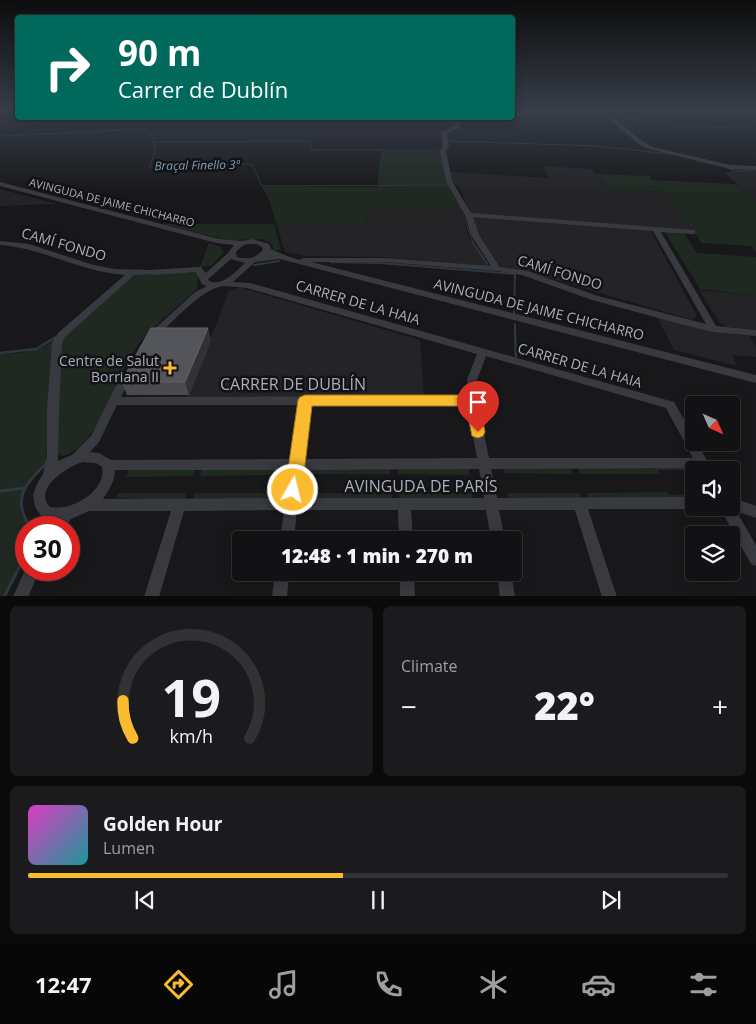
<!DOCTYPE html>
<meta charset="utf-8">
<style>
:root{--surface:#121214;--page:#1b1b1d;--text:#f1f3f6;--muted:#9c9ea0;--line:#313234;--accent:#fbbb2f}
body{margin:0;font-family:"Open Sans",sans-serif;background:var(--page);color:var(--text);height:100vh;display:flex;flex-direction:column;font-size:19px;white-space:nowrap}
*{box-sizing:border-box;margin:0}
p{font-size:16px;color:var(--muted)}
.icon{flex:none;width:28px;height:28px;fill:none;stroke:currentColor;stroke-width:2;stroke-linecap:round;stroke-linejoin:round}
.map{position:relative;height:596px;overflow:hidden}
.panel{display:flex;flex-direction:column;gap:10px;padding:10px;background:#0a0a0b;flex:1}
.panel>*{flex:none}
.hud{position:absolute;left:15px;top:15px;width:500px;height:105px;border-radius:5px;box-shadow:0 2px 12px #0003,0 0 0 1px var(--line);background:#00695c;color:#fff;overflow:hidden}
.needle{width:32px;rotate:135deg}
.tools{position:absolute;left:685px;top:396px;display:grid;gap:10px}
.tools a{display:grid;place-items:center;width:55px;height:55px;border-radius:5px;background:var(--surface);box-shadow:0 2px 12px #0003,0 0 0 1px var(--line);font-size:25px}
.speed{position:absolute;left:15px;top:516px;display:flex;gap:10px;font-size:25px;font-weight:700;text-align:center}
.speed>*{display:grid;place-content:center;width:65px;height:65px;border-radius:50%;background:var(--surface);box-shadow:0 2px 12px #0003,0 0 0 1px var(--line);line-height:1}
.speed .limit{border:8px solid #d22;background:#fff;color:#111}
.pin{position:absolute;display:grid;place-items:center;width:42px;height:42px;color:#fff;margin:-51px -21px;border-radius:50% 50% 50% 0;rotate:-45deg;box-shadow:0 0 5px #0007}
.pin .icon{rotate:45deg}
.me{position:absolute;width:55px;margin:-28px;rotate:8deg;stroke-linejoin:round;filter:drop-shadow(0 0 4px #0008)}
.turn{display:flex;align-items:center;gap:18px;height:105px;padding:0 20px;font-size:22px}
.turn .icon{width:65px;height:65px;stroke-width:2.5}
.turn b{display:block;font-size:35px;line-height:42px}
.big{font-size:38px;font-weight:800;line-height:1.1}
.panel .card{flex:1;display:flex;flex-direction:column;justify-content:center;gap:8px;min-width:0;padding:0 18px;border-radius:8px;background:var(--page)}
.panel .dial{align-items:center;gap:0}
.dial svg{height:130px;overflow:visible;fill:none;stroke:var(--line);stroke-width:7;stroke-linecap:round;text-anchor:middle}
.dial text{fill:var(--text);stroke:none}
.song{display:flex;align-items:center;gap:15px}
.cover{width:60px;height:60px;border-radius:8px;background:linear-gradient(135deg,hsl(310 70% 55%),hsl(180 70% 35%))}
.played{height:5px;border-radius:2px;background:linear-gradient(90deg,var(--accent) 45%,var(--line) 45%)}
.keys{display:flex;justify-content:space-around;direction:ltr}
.heat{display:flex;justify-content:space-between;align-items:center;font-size:28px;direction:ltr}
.panel .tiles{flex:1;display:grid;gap:10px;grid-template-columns:1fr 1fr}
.card:last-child{grid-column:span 2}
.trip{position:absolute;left:232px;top:531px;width:290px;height:50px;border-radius:5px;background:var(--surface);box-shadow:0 2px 12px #0003,0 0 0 1px var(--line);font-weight:800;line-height:50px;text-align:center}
.dock{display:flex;height:80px;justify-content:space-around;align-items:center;background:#070708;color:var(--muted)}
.dock .icon{width:35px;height:35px}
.dock .current{color:var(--accent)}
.dock b{font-size:22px;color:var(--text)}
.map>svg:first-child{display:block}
.built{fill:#242427}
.green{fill:#202921}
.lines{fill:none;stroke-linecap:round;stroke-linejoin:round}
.stream-far3{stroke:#2d373f;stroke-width:1}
.stream-far2{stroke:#2d373f;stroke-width:2}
.stream-far1{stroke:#2d373f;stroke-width:2.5}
.stream{stroke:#2d373f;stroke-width:3}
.minor{fill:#393a40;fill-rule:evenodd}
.wall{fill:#494a4f}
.shaded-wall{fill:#313235}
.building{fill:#54555b;stroke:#61636a}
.route{fill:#fbbb2f;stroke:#a37a1f}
.poi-dot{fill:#fbbb2f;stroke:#131315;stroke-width:2}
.labels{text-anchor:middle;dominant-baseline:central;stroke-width:5;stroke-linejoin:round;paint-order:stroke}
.far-street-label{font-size:11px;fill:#aaaebb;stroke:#131315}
.far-water-label{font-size:12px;font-style:italic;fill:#7f9cb7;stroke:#131315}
.street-label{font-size:14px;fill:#aaaebb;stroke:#131315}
.poi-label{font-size:14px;fill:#aaaebb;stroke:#131315;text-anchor:end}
.near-street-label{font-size:16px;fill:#aaaebb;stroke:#131315}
</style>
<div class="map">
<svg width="756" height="597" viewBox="0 0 756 597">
<rect width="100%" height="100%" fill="#18181a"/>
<g class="built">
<polygon points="543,166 591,169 609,190 664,192 695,234 651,231 697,316 692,320 529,272 501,267 480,237 459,187 451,181 449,172 549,178"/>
<polygon points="756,169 756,202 725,173 737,170"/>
<polygon points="0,189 57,204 0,206"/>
<polygon points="460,209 470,240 487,265 485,266 380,257 307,256 285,252 276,223 365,223 366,210"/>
<polygon points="239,287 420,340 424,396 188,397 229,291"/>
<polygon points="699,290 756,296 756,330 727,327 719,322"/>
<polygon points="656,315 706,330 749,336 756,347 756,357 732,355 737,366 674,350"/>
</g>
<g class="green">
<polygon points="381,151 441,151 461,209 366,210 365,223 276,223 270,202 262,187 377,187"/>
<polygon points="596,174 649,176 652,180 736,184 756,202 756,252 751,246 702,243 664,192 609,190"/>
<polygon points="162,224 274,224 281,250 274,250 271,243 263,239 227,240"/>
<polygon points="665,232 684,233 697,253 756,257 756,296 700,289"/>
<polygon points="209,243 221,247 223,253 212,265 200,267"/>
<path d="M195,271L199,275L197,281L198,287C180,306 157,322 140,342C117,371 99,449 62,456L58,453L56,441L62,337L133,274Z"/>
<path d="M54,340L46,463C33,475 17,491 21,511C22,518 28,522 32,527L26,528V556L6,597L0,596V354C20,353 37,353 54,340Z"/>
<polygon points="577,467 688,468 689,470 658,470 660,474 580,474"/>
<polygon points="503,468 571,469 573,474 504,473"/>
<polygon points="195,469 193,476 126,477 129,470"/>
<polygon points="202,469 280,469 279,475 200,476"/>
<polygon points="390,469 390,474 309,474 310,470"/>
<polygon points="398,469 469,469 469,475 398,474"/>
<polygon points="668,492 669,495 694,495 694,498 589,499 587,493"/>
<polygon points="118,493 187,493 185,500 116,498"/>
<polygon points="195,493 275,493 274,499 193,500"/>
<polygon points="311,493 392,493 392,499 310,498"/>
<polygon points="399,493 472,493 473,499 399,499"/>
<polygon points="508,493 580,493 582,499 509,499"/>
</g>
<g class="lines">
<g class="stream-far3">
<polyline points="525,111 558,111"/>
<polyline points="575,113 590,114"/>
<polyline points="610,116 687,127 756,128"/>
<polyline points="38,120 78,118"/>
<polyline points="23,134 36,121"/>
<path d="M0,136L147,129C157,141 157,153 149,166L151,168L249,164L253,166L262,186L450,185"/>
<polyline points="448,141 597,146 671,154"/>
<polyline points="153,142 309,141 312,150 437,150 443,148"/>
<polyline points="729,168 735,171 756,170"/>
<polyline points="459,203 473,243"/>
</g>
<g class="stream-far2">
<polyline points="472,241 488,265"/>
<polyline points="331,262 380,263 515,274 514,314"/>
<polyline points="254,265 279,261"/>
<polyline points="154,274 186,272"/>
<polyline points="515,324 515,335"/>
</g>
<g class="stream-far1">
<polyline points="515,334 516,358"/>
<polyline points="0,353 36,349 56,337"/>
</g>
<g class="stream">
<polyline points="0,491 25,488"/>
<path d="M31,528C11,500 25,483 47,463"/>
<polyline points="4,597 26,554"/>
</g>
<g class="minor">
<polygon points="512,110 541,110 539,111 512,111"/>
<path d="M555,110C566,110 600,110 609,115C625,124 636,139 653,147L730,165L756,166V170L730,169L649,149L640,145L605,116L557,111Z"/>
<path d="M458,118H462L459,128L447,133L449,146L446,151L452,181L471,213L695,230V234H692L661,232L716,326L756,330V336L713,332L692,327L592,300L522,275L497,271L384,262H311L756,375V383L280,259L255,262L233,282L250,283L674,402L694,437V442H697L712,470H700L699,468L491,469L497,498L694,497V508H698L694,509H588L617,597H602L575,510H499L505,540H491L486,510H411L413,540H399L398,510H297L294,540H280L284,510L184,511L159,597H144L171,511H89L71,519L65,528H42V517L35,507L33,495L37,484L43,474L47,456V410L52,343L58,333L125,275C81,272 43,248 0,245V241L29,244L93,265L115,269L151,270L198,267H201L206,273L228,253L234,245L216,243L0,186V182L219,239L242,241L252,239L269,244L271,249L287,256L299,260L303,258H384L491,266L471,235L465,215L446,181L440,151L443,146L441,132L455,126ZM473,217L653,231L706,324L598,296L527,271L500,267L479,235ZM247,244H256L262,247L263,250C255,258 249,260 237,257L236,252L241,247ZM231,259L245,263C235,272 222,287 209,281L208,279ZM196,272L202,284L207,286L195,292L149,334L147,336L149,338H155C172,323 201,289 223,286C230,286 239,287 247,288L477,354L467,380V396L121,397L131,376L130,373L126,372L122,373L121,376L91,436L72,455L58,461L59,410L62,343L65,337L134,275ZM486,356L666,408L693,458H489L477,400V380ZM467,404L477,458L304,459L310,405ZM117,405H299L291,459L111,460L99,453L90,452L99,442ZM83,462L96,463L102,467C107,491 71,512 50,507C32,489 68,466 83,462ZM479,469L484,498H299L302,470ZM115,470H290L286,498L103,499C109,490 115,481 115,470Z"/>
<polygon points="731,497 756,506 756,518 736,511 756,545 756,566 751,564 720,508 731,508"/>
<polygon points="26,568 26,570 40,570 28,597 13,597"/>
<polygon points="275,572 289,572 287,597 272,597"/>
<polygon points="400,572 414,572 415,597 400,597"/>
<polygon points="497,572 511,572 515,597 500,597"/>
</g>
</g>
<g class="wall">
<polygon points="512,110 527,110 526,117 512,117"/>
<polygon points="211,340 189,395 127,395 121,382"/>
</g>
<polygon class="shaded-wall" points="208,328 211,340 189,395 185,382"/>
<polygon class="building" points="151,328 208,328 185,382 121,382"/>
<linearGradient id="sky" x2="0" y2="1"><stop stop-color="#0d0d0e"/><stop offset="0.57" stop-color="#373d49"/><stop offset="1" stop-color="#373d49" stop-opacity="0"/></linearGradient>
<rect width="756" height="193" fill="url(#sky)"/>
<polygon class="route" points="305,395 472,395 477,396 479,400 485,432 483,436 478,438 472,436 466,406 312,406 302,490 299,496 293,498 287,496 285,490 298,400 300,397"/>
<path class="poi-dot" d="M167.5 360.5h5v5h5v5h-5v5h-5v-5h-5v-5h5z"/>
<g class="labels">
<g class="far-street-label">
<text transform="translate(112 202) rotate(14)">AVINGUDA DE JAIME CHICHARRO</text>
</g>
<g class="far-water-label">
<text transform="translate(197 165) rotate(-1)">Braçal Finello 3ª</text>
</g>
<g class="street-label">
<text transform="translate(64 244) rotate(16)">CAMÍ FONDO</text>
<text transform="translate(560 272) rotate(17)">CAMÍ FONDO</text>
<text transform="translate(358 302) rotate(16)">CARRER DE LA HAIA</text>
<text transform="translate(539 309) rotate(14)">AVINGUDA DE JAIME CHICHARRO</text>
<text transform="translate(580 365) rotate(16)">CARRER DE LA HAIA</text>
</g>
<g class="poi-label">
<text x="159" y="360">Centre de Salut<tspan x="159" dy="16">Borriana II</tspan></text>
</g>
<g class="near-street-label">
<text x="293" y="384">CARRER DE DUBLÍN</text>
<text x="421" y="486">AVINGUDA DE PARÍS</text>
</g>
</g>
</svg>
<div class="tools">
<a><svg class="needle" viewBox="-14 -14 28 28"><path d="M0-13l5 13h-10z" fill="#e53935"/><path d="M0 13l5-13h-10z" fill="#9c9ea0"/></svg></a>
<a><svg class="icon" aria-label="sound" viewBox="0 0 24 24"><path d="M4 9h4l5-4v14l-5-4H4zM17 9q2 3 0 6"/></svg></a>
<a><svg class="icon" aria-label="layers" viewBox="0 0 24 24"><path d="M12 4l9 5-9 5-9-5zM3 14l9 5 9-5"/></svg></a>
</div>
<div class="speed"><div class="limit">30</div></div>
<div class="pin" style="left:478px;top:432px;background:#d93025"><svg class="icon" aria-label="arrive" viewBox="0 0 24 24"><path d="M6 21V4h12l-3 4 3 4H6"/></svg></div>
<svg class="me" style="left:293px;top:490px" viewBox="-20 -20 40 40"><circle r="17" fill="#fbbb2f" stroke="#fff" stroke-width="3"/><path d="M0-11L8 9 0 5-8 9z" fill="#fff"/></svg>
<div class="trip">12:48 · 1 min · 270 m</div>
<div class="hud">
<div class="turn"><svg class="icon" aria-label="right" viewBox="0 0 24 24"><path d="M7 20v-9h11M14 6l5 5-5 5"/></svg><div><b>90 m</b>Carrer de Dublín</div></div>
</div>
</div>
<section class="panel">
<div class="tiles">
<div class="card dial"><svg viewBox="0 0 100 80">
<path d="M14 69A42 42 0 1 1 86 69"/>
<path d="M14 69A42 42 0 0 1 8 46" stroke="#fbbb2f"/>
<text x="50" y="56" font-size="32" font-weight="700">19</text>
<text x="50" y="72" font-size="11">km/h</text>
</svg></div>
<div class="card"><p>Climate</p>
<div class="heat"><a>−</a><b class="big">22°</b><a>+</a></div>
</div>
<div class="card">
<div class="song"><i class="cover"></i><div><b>Golden Hour</b><p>Lumen</p></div></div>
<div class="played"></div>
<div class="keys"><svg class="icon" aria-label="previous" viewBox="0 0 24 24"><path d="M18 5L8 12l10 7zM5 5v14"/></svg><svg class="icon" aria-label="pause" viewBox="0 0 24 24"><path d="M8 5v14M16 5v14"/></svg><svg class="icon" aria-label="next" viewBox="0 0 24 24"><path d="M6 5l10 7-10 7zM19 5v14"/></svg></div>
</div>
</div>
</section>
<nav class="dock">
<b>12:47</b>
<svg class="icon current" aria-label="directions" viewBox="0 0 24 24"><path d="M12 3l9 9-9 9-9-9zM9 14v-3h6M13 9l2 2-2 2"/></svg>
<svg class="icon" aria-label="music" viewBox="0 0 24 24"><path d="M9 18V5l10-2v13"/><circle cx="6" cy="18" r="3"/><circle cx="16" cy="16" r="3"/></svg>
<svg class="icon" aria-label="phone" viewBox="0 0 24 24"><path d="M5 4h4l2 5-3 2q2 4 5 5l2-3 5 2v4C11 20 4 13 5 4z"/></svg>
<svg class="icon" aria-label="climate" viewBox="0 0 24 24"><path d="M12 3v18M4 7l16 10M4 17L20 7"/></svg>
<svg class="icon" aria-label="car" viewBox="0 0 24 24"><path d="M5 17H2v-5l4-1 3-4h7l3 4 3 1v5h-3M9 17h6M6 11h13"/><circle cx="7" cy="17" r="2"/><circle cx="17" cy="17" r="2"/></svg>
<svg class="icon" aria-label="filters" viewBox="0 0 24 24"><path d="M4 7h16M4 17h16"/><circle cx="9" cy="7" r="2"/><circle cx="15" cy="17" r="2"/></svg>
</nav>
